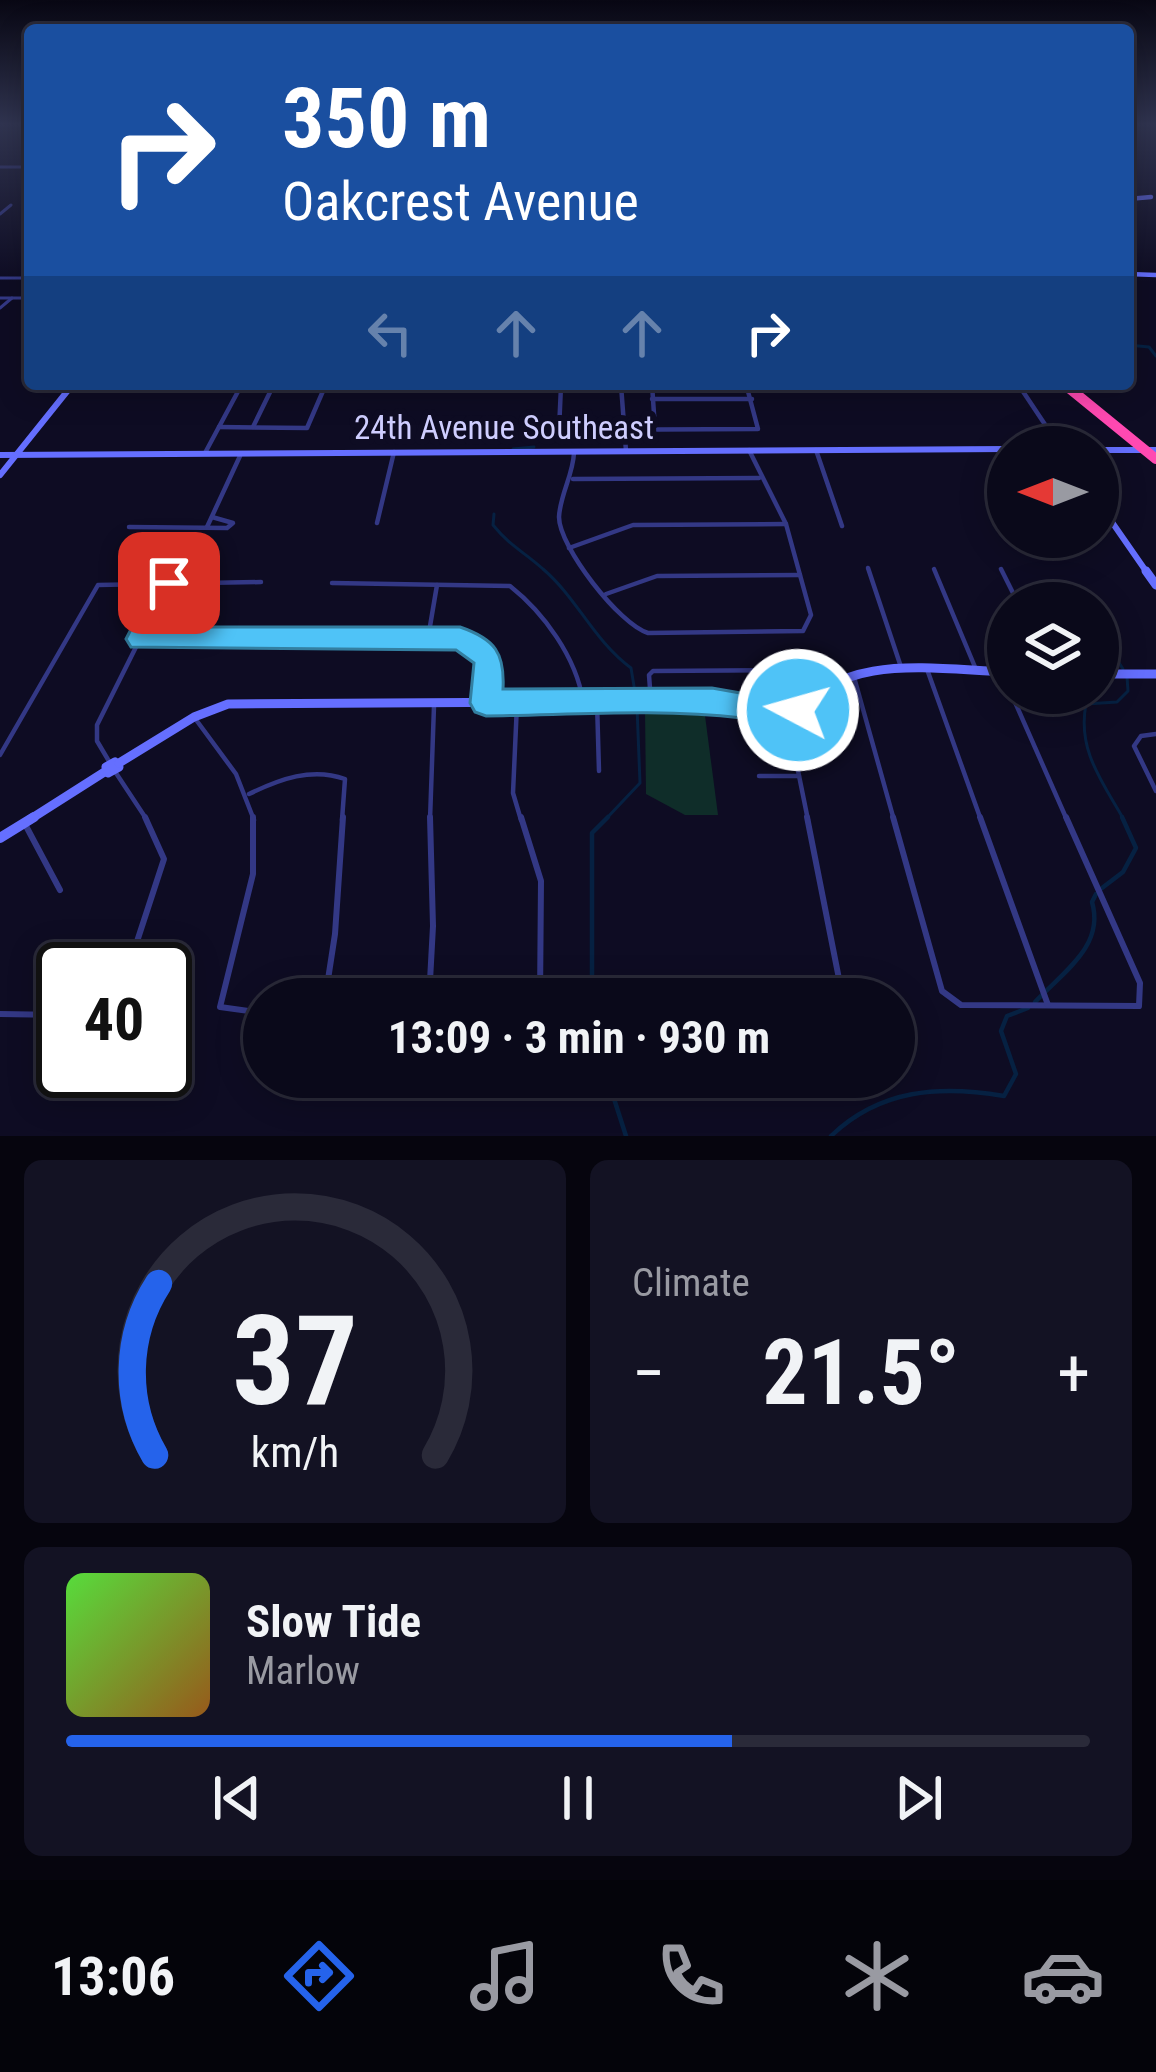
<!DOCTYPE html>
<meta charset="utf-8">
<style>
:root{--surface:#0a091a;--page:#131223;--text:#f1f3f6;--muted:#999aa2;--line:#2a2a39;--accent:#2563eb}
body{margin:0;font-family:"Roboto Condensed",sans-serif;background:var(--page);color:var(--text);height:100vh;display:flex;flex-direction:column;font-size:45px;white-space:nowrap}
*{box-sizing:border-box;margin:0}
p{font-size:39px;color:var(--muted)}
.icon{flex:none;width:66px;height:66px;fill:none;stroke:currentColor;stroke-width:2;stroke-linecap:round;stroke-linejoin:round}
.map{position:relative;height:1136px;overflow:hidden}
.details{display:flex;flex-direction:column;gap:24px;padding:24px;background:#06050e;flex:1}
.details>*{flex:none}
.top-card{position:absolute;left:24px;top:24px;width:1110px;height:366px;border-radius:12px;box-shadow:0 6px 30px #0003,0 0 0 3px var(--line);background:#1a4fa0;color:#fff;overflow:hidden}
.needle{width:78px;rotate:270deg}
.controls{position:absolute;left:987px;top:426px;display:grid;gap:24px}
.controls a{display:grid;place-items:center;width:132px;height:132px;border-radius:50%;background:var(--surface);box-shadow:0 6px 30px #0003,0 0 0 3px var(--line);font-size:60px}
.speed{position:absolute;left:36px;top:942px;display:flex;gap:24px;font-size:60px;font-weight:700;text-align:center}
.speed>*{display:grid;place-content:center;width:156px;height:156px;border-radius:50%;background:var(--surface);box-shadow:0 6px 30px #0003,0 0 0 3px var(--line);line-height:1}
.speed .limit{border:6px solid #111;border-radius:18px;background:#fff;color:#111}
.pin{position:absolute;display:grid;place-items:center;width:102px;height:102px;color:#fff;margin:-51px;border-radius:24px;box-shadow:0 6px 18px #0006}
.me{position:absolute;width:132px;margin:-66px;rotate:276deg;stroke-linejoin:round;filter:drop-shadow(0 0 9px #0008)}
.turn{display:flex;align-items:center;gap:42px;height:252px;padding:0 60px;font-size:54px}
.turn .icon{width:156px;height:156px;stroke-width:2.5}
.turn b{display:block;font-size:84px;line-height:102px}
.lanes{display:flex;align-items:center;height:114px;padding:0 60px;background:#0003;justify-content:center;gap:60px;direction:ltr}
.lanes .off{opacity:.35}
.big{font-size:90px;font-weight:700;line-height:1.1}
.details .tile{flex:1;display:flex;flex-direction:column;justify-content:center;gap:18px;min-width:0;padding:0 42px;border-radius:18px;background:var(--page)}
.details .dial{align-items:center;gap:0}
.dial svg{height:312px;overflow:visible;fill:none;stroke:var(--line);stroke-width:7;stroke-linecap:round;text-anchor:middle}
.dial text{fill:var(--text);stroke:none}
.song{display:flex;align-items:center;gap:36px}
.cover{width:144px;height:144px;border-radius:18px;background:linear-gradient(135deg,hsl(110 70% 55%),hsl(30 70% 35%))}
.played{height:12px;border-radius:6px;background:linear-gradient(90deg,var(--accent) 65%,var(--line) 65%)}
.keys{display:flex;justify-content:space-around;direction:ltr}
.heat{display:flex;justify-content:space-between;align-items:center;font-size:66px;direction:ltr}
.details .tiles{flex:1;display:grid;gap:24px;grid-template-columns:1fr 1fr}
.tile:last-child{grid-column:span 2}
.trip{position:absolute;left:243px;top:978px;width:672px;height:120px;border-radius:60px;background:var(--surface);box-shadow:0 6px 30px #0003,0 0 0 3px var(--line);font-weight:700;line-height:120px;text-align:center}
.menu{display:flex;height:192px;justify-content:space-around;align-items:center;background:#04040a;color:var(--muted)}
.menu .icon{width:84px;height:84px}
.menu .selected{color:var(--accent)}
.menu b{font-size:54px;color:var(--text)}
.map>svg:first-child{display:block}
.green{fill:#0f2d29}
.lines{fill:none;stroke-linecap:round;stroke-linejoin:round}
.stream-far1{stroke:#062142;stroke-width:3}
.stream{stroke:#062142;stroke-width:4.5}
.street-far2{stroke:#333885;stroke-width:3}
.street-far1{stroke:#333885;stroke-width:4.5}
.street{stroke:#333885;stroke-width:6}
.secondary-far3{stroke:#656fff;stroke-width:4.5}
.secondary-far2{stroke:#656fff;stroke-width:6}
.secondary-far1{stroke:#656fff;stroke-width:9}
.secondary{stroke:#656fff;stroke-width:10}
.highway{stroke:#ff49b1;stroke-width:10}
.route{fill:#4fc3f7;stroke:#337fa1;stroke-width:3}
.labels{text-anchor:middle;dominant-baseline:central;stroke-width:12;stroke-linejoin:round;paint-order:stroke}
.street-label{font-size:33px;fill:#cfceff;stroke:#0e0c23}
</style>
<div class="map">
<svg width="1156" height="1136" viewBox="0 0 1156 1136">
<rect width="100%" height="100%" fill="#0e0c23"/>
<polygon class="green" points="704,708 718,815 685,815 646,794 645,709"/>
<g class="lines">
<g class="stream-far1">
<polyline points="1128,345 1149,347 1156,356"/>
<polyline points="513,449 534,447"/>
<path d="M494,514L493,525C511,547 523,551 543,569C577,598 594,641 631,668L636,698"/>
<polyline points="1098,630 1123,669"/>
<polyline points="605,820 640,783 637,707"/>
<path d="M1124,820C1102,781 1077,750 1086,704L1117,702L1128,691L1127,677"/>
</g>
<g class="stream">
<polyline points="1102,888 1123,872 1136,848 1122,817"/>
<polyline points="592,999 592,833 608,817"/>
<path d="M1035,1002C1063,972 1105,946 1092,902L1096,894"/>
<polyline points="607,1077 626,1136"/>
<path d="M831,1136C880,1089 940,1085 1004,1096L1016,1074L1001,1031L1007,1016L1028,1008"/>
</g>
<g class="street-far2">
<polyline points="0,167 30,167"/>
<polyline points="0,214 11,205"/>
<polyline points="0,278 30,278"/>
<polyline points="0,298 30,298"/>
<polyline points="0,308 12,298"/>
</g>
<g class="street-far1">
<polyline points="652,384 655,429"/>
<polyline points="1018,384 1060,447"/>
<polyline points="621,385 626,451"/>
<polyline points="621,387 561,386 559,430 758,429 746,384"/>
<polyline points="652,399 752,399"/>
<polyline points="219,427 307,428 326,384"/>
<polyline points="253,427 274,384"/>
<polyline points="816,450 842,526"/>
<polyline points="205,453 242,384"/>
<path d="M574,453C573,475 560,495 559,517C559,547 620,625 648,633L803,631L811,615L786,524L749,450"/>
<polyline points="573,479 759,478"/>
<polyline points="377,523 394,452"/>
<polyline points="129,527 227,528 233,523 212,517"/>
<polyline points="207,527 240,456"/>
<polyline points="569,548 633,525 786,524"/>
<polyline points="868,568 901,667"/>
<polyline points="934,569 975,667"/>
<polyline points="1001,569 1018,603"/>
<path d="M332,583L510,586C544,613 576,657 583,701"/>
<polyline points="606,594 657,576 800,575"/>
<polyline points="428,638 437,585"/>
<path d="M141,639H460C492,652 489,669 487,700"/>
<polyline points="928,672 981,820"/>
<polyline points="1002,672 1008,686"/>
<polyline points="854,677 894,820"/>
<polyline points="1011,693 1067,820"/>
<polyline points="597,702 599,771"/>
<polyline points="651,702 649,675 653,671 811,670 825,681"/>
<polyline points="517,704 513,793 521,820"/>
<polyline points="194,717 236,774 254,820"/>
<polyline points="794,722 793,746 808,820"/>
<polyline points="1156,734 1141,736 1134,746 1156,791"/>
<polyline points="0,755 98,585 261,582"/>
<polyline points="110,763 97,741 97,725 167,585"/>
<polyline points="116,773 147,820"/>
<polyline points="759,776 799,776"/>
<path d="M249,794C280,779 312,767 345,779L342,820"/>
<polyline points="430,820 434,706"/>
</g>
<g class="street">
<polyline points="253,817 253,874 220,1007 264,1013"/>
<polyline points="521,817 541,881 540,999"/>
<polyline points="807,817 843,999"/>
<polyline points="893,817 942,991 961,1005 1139,1006 1140,983 1066,817"/>
<polyline points="980,817 1048,1005"/>
<polyline points="26,826 60,890"/>
<polyline points="128,969 164,859 145,817"/>
<polyline points="325,999 335,934 343,817"/>
<polyline points="429,999 433,926 430,817"/>
<polyline points="711,999 725,989"/>
<polyline points="0,1014 63,1015"/>
</g>
<g class="secondary-far3">
<polyline points="1128,199 1151,197"/>
<polyline points="1128,274 1156,275"/>
</g>
<g class="secondary-far2">
<polyline points="1098,450 1156,450"/>
<polyline points="0,455 1008,449"/>
<polyline points="0,475 73,384"/>
<polyline points="1098,502 1148,574"/>
</g>
<g class="secondary-far1">
<polyline points="1146,571 1156,585"/>
<polyline points="1098,674 1156,674"/>
<polygon points="115,762 119,767 108,773 106,767"/>
<path d="M119,763L194,717L228,704L712,701L756,706L795,718C840,650 937,670 1008,672"/>
<polyline points="29,820 106,771"/>
</g>
<polyline class="secondary" points="0,838 34,817"/>
<polyline class="highway" points="1064,384 1156,459"/>
</g>
<linearGradient id="sky" x2="0" y2="1"><stop stop-color="#080713"/><stop offset="0.44" stop-color="#303450"/><stop offset="1" stop-color="#303450" stop-opacity="0"/></linearGradient>
<rect width="1156" height="282" fill="url(#sky)"/>
<path class="route" d="M169,572L182,583L161,627H460C495,639 505,653 503,689L712,688L786,701L798,697L809,701L814,710L806,727C786,734 764,720 742,718C658,708 571,715 486,716L475,712L470,703L474,663L456,650L131,647L126,639L159,575Z"/>
<g class="labels">
<g class="street-label">
<text x="504" y="427">24th Avenue Southeast</text>
</g>
</g>
</svg>
<div class="controls">
<a><svg class="needle" viewBox="-14 -14 28 28"><path d="M0-13l5 13h-10z" fill="#e53935"/><path d="M0 13l5-13h-10z" fill="#999aa2"/></svg></a>
<a><svg class="icon" aria-label="layers" viewBox="0 0 24 24"><path d="M12 4l9 5-9 5-9-5zM3 14l9 5 9-5"/></svg></a>
</div>
<div class="speed"><div class="limit">40</div></div>
<div class="pin" style="left:169px;top:583px;background:#d93025"><svg class="icon" aria-label="arrive" viewBox="0 0 24 24"><path d="M6 21V4h12l-3 4 3 4H6"/></svg></div>
<svg class="me" style="left:798px;top:710px" viewBox="-20 -20 40 40"><circle r="17" fill="#4fc3f7" stroke="#fff" stroke-width="3"/><path d="M0-11L8 9 0 5-8 9z" fill="#fff"/></svg>
<div class="trip">13:09 · 3 min · 930 m</div>
<div class="top-card">
<div class="turn"><svg class="icon" aria-label="right" viewBox="0 0 24 24"><path d="M7 20v-9h11M14 6l5 5-5 5"/></svg><div><b>350 m</b>Oakcrest Avenue</div></div>
<div class="lanes"><svg class="icon off" aria-label="left" viewBox="0 0 24 24"><path d="M17 20v-9H6M10 6l-5 5 5 5"/></svg><svg class="icon off" aria-label="ahead" viewBox="0 0 24 24"><path d="M12 20V5M6 11l6-6 6 6"/></svg><svg class="icon off" aria-label="ahead" viewBox="0 0 24 24"><path d="M12 20V5M6 11l6-6 6 6"/></svg><svg class="icon" aria-label="right" viewBox="0 0 24 24"><path d="M7 20v-9h11M14 6l5 5-5 5"/></svg></div>
</div>
</div>
<section class="details">
<div class="tiles">
<div class="tile dial"><svg viewBox="0 0 100 80">
<path d="M14 69A42 42 0 1 1 86 69"/>
<path d="M14 69A42 42 0 0 1 15 25" stroke="#2563eb"/>
<text x="50" y="56" font-size="32" font-weight="700">37</text>
<text x="50" y="72" font-size="11">km/h</text>
</svg></div>
<div class="tile"><p>Climate</p>
<div class="heat"><a>−</a><b class="big">21.5°</b><a>+</a></div>
</div>
<div class="tile">
<div class="song"><i class="cover"></i><div><b>Slow Tide</b><p>Marlow</p></div></div>
<div class="played"></div>
<div class="keys"><svg class="icon" aria-label="previous" viewBox="0 0 24 24"><path d="M18 5L8 12l10 7zM5 5v14"/></svg><svg class="icon" aria-label="pause" viewBox="0 0 24 24"><path d="M8 5v14M16 5v14"/></svg><svg class="icon" aria-label="next" viewBox="0 0 24 24"><path d="M6 5l10 7-10 7zM19 5v14"/></svg></div>
</div>
</div>
</section>
<nav class="menu">
<b>13:06</b>
<svg class="icon selected" aria-label="directions" viewBox="0 0 24 24"><path d="M12 3l9 9-9 9-9-9zM9 14v-3h6M13 9l2 2-2 2"/></svg>
<svg class="icon" aria-label="music" viewBox="0 0 24 24"><path d="M9 18V5l10-2v13"/><circle cx="6" cy="18" r="3"/><circle cx="16" cy="16" r="3"/></svg>
<svg class="icon" aria-label="phone" viewBox="0 0 24 24"><path d="M5 4h4l2 5-3 2q2 4 5 5l2-3 5 2v4C11 20 4 13 5 4z"/></svg>
<svg class="icon" aria-label="climate" viewBox="0 0 24 24"><path d="M12 3v18M4 7l16 10M4 17L20 7"/></svg>
<svg class="icon" aria-label="car" viewBox="0 0 24 24"><path d="M5 17H2v-5l4-1 3-4h7l3 4 3 1v5h-3M9 17h6M6 11h13"/><circle cx="7" cy="17" r="2"/><circle cx="17" cy="17" r="2"/></svg>
</nav>
